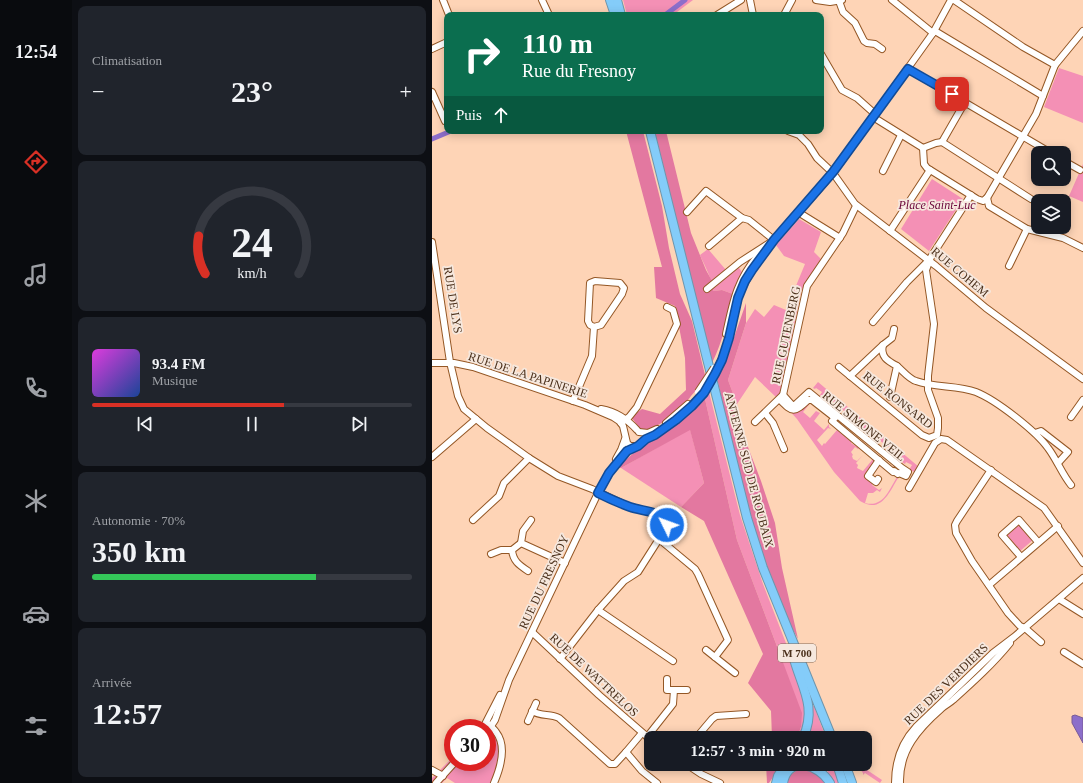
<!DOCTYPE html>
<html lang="fr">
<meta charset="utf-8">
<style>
:root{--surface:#171b24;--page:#20242c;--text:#f1f3f6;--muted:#9ea1a6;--line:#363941;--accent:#d93025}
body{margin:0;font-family:Georgia,serif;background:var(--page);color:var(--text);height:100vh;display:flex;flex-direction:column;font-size:15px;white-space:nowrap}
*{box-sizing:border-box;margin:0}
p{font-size:13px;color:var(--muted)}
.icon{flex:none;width:22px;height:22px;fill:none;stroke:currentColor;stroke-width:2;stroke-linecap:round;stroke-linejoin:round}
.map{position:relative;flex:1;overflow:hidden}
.sheet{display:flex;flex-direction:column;gap:6px;padding:6px;background:#0d0f14;width:360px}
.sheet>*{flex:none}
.guide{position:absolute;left:12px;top:12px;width:380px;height:122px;border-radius:8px;box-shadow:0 2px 10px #0003;background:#0b6e4f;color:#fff;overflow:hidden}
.buttons{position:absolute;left:599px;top:146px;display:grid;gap:8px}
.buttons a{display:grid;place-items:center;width:40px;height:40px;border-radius:8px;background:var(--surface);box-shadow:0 2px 10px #0003;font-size:20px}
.speed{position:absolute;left:12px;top:719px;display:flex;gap:8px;font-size:20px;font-weight:700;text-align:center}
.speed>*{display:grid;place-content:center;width:52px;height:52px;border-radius:50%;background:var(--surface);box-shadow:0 2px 10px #0003;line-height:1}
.speed .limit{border:6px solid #d22;background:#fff;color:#111}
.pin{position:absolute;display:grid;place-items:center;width:34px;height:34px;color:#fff;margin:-17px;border-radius:8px;box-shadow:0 2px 6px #0006}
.me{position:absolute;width:44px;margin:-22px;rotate:312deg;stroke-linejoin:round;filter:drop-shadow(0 0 3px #0008)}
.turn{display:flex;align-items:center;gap:14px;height:84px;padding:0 12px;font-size:18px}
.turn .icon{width:52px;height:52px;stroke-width:2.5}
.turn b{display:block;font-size:28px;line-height:34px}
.then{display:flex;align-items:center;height:38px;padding:0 12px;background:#0003;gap:8px;font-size:15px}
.big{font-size:30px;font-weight:700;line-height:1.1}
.sheet .tile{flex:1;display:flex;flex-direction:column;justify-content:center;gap:6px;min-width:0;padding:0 14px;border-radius:8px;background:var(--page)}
.sheet .dial{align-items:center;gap:0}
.dial svg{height:104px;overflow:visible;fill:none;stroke:var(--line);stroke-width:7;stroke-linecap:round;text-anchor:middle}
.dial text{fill:var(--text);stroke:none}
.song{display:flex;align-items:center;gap:12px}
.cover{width:48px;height:48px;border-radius:6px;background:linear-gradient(135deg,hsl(300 70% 55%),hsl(220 70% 35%))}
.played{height:4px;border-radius:2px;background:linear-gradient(90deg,var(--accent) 60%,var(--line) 60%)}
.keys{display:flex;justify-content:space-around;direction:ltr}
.heat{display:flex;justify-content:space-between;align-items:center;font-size:22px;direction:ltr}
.charge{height:6px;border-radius:3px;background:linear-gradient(90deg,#34c759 70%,var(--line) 0)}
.trip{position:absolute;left:212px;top:731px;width:228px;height:40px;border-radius:8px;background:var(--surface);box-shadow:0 2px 10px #0003;font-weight:700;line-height:40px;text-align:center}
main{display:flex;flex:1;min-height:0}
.tabs{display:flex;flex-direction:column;width:72px;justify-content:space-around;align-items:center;background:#090b0e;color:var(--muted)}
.tabs .icon{width:28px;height:28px}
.tabs .on{color:var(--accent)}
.tabs b{font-size:18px;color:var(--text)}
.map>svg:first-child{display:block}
.green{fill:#f490b5}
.forest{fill:#e378a0}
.water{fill:#8c6eca;stroke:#785b95}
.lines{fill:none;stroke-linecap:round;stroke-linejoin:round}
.canal{stroke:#8c6eca;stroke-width:5}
.minor-casing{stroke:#945725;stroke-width:8}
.highway-casing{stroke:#7095ab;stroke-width:10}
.minor{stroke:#fff;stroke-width:6}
.highway{stroke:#84ccf9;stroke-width:8}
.minor-bridge-casing{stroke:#945725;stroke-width:8;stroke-linecap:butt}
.minor-bridge{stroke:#fff;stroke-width:6}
.route-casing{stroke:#114b97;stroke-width:10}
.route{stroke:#1a73e8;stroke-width:7}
.labels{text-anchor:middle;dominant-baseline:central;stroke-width:3.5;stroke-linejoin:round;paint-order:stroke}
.shield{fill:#f6e8de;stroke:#7e6655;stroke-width:1}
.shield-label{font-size:11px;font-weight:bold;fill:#4a2f1a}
.park-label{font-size:12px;font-style:italic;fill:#680338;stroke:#f6e8de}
.street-label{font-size:12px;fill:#4a2f1a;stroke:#f6e8de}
</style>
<main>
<nav class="tabs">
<b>12:54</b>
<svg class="icon on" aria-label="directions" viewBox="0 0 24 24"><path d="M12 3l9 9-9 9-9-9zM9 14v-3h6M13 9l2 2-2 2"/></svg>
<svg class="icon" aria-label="music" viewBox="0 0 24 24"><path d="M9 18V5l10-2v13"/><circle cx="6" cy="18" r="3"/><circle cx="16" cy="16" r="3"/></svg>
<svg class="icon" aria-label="phone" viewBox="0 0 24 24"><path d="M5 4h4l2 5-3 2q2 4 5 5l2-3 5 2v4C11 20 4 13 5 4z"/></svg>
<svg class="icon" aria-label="climate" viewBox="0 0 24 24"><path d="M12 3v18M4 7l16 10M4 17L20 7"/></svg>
<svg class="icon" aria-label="car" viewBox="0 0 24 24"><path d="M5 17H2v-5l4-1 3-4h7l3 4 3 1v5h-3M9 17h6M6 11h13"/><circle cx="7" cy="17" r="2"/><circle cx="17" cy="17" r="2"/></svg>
<svg class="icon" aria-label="filters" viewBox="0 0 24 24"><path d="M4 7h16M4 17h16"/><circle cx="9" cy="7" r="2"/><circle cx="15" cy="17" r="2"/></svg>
</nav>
<section class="sheet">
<div class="tile"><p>Climatisation</p>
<div class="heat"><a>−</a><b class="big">23°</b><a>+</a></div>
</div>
<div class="tile dial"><svg viewBox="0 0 100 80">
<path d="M14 69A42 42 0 1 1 86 69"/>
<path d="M14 69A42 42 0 0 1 9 40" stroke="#d93025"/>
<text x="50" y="56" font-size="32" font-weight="700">24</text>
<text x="50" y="72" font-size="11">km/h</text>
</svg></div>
<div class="tile">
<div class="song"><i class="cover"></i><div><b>93.4 FM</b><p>Musique</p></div></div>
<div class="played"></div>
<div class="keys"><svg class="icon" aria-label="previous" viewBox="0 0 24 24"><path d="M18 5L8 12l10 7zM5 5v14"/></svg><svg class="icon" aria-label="pause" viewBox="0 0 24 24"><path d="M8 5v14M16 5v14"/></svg><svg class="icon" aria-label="next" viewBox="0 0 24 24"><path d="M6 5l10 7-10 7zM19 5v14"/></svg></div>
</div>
<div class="tile"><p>Autonomie · 70%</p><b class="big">350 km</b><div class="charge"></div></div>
<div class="tile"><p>Arrivée</p><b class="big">12:57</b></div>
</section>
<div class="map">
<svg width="651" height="783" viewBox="0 0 651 783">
<rect width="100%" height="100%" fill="#fed4b6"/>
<g class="green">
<polygon points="191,0 261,0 241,15 195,15"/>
<polygon points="627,68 651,76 651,123 612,107"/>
<polygon points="651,164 651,202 637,196"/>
<polygon points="500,179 531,199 497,251 469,229"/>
<polygon points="367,219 389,232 382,252 389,259 369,291 349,391 345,398 323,377 305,404 296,380 314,323 323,309 332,317 342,305 354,310 373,264 352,256 344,245"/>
<path d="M276,249L294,270L304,264L310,272L301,294L290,290L281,291C280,278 273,267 268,255Z"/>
<polygon points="386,382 487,467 483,472 477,470 480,465 474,462 473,464 470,462 471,460 461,451 459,452 456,450 458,448 447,440 445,441 443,439 444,437 433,428 432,430 429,428 430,426 420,417 418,419 416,417 417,415 406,406 404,407 402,405 403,403 392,395 391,396 389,395 387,398 386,398 390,392 384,388 383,389 381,388"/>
<polygon points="277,392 308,515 331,584 359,656 373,700 373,726 366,738 365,738 369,727 346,649 305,540 273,399"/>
<path d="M380,401L371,412L378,418L384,411L388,413L382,421L392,430L397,424V427L399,429L396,428L385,440L390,446L392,443L393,444L405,430L404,429L406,427L421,439L419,443L425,447L427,446L428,447L426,449L423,447L419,452L421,455L420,456L421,459L425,461L431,455L424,463L426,465L425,468L431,471L441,459L447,464L437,476L443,481L440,485L447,490L450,488L448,492L445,490L441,493H436L433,503C451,508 457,490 465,477L462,475L466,478C457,493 449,514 428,501L402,472L365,419L355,408Z"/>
<polygon points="258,429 272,483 249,507 189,468"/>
<polygon points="585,524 588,524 602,539 587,552 574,537 574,534"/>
<polygon points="62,701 70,710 60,731 66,739 67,760 59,783 23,783 15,778 10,783 0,783 0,778 21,757 21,762 55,762 55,728 47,728"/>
<polygon points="379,706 382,706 394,738 382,738 378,728 381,720"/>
<polygon points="392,764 403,764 409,783 401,783"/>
<polygon points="426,764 450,780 448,783 433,773 431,775 431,773 427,768"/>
</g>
<g class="forest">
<path d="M194,131H211L230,206L237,248L248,294L260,321L273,375C269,382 265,390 259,396C250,409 225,431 209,430L199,417L210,409L228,414L254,390L253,358L243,306L224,298L222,267H230Z"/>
<path d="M222,131H234L259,233L274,270L280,281L281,291L290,290L301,294C296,317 291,341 280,363Z"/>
<path d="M314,303V323L296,380L305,404L311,434L329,481L343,523L350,568L366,639C359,626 351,612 346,598C317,527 302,452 285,378L291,369Z"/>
<polygon points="273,399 305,540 370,713 369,727 365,738 340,738 339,711 316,683 331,654 272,521 249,507 272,483 258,430 189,468 186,467 208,447 253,416"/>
<polygon points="334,764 350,764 337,783 335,783"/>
<path d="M369,769L380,770L395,783H354C357,775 361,772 369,769Z"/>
</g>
<polygon class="water" points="643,715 651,718 651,743 640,723 640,716"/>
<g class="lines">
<g class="canal">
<polyline points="233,15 253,0"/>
<polyline points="0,139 19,131"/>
</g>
<g class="minor-casing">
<g id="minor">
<polyline points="11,0 17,15"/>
<polyline points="110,0 117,15"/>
<polyline points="318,0 321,15"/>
<polyline points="384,0 398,2 410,0"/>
<polyline points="460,0 501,33"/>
<polyline points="522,0 591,47 623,65"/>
<polyline points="407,1 411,12 423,23 432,41 435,43 443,44 450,49"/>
<polyline points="285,15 309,0"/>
<polyline points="352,15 360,0"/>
<polyline points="503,31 611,96"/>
<polyline points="0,49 15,42"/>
<polyline points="389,54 410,90 425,98 443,114"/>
<polyline points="476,69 619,153"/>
<polyline points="0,92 13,121"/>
<polyline points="441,117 491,148"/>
<polyline points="356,131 367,135 376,144 385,158 401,173 423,204 504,266 554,308 651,379"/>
<polyline points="510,142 599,199"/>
<polyline points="510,142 533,102"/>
<polyline points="491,148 492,164 495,168 545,199 551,201 555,198"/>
<polyline points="491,148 504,143 510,142"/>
<polyline points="632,161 648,170"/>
<polyline points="451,171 469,135"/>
<polyline points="555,198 604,114 623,65 651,31"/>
<polyline points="555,198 557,206 595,229 631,238 651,248"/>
<polyline points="255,212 274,191 310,218 317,220 342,240"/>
<polyline points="366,212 408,238"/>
<polyline points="458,231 498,170"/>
<polyline points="0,242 18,362 26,396 32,409 55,428 97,458 126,476 160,489 196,506 215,511 233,518 236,521 235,525 227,539 206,572 192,581 166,610 128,659"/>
<polyline points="277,246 310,218"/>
<polyline points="577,266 595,229"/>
<polyline points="275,289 308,262 339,242"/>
<polyline points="441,322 475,282 495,262"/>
<path d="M294,334C301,301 305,279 328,253"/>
<polyline points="451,345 460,338 462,329"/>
<polyline points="0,363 22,363 41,367 153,405 181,417 187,421 191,426 195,443 198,446 202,446"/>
<path d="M465,366C471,371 477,379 484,381C503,388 525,385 544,392C564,400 604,431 616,448C625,460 630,474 639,485"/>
<polyline points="407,367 490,435 497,438 505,435 506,428 506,418 496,390 496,376 502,324 494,270 499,257 539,195"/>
<polyline points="283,374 293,351 308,292 320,270 342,240 401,173 501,33 519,0"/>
<path d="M418,376L451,345C448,357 456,361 465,366L458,397"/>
<path d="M348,400C361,413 362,413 376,400H380L403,418L400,421L461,472L462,471L466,474L467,473L474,476L476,472L470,468L377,392L363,405H360L351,395"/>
<polyline points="141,401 160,356 162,327 158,325 156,321 158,283 163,281 188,283 192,288 190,294 169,325 162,327"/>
<path d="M169,409C184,412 194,418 205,430"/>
<polyline points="333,413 341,423 352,449"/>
<polyline points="639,417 651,400"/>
<polyline points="323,422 351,395 375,286 411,233 424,206"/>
<polyline points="189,423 197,417 205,407 245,324 241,310 235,307"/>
<polyline points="234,423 256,404"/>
<polyline points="207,432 216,433 225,429"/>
<polyline points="603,433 609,431 636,452 626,463"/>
<polyline points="0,457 44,419"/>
<polyline points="184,459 189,450 193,439"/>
<polyline points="559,470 525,521 523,525 524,533 540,561 576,613 588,626 593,628 609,642"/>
<polyline points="446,479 444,482 436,476 447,460"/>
<polyline points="477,488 503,443 509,439 515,440 612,508 651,563"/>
<polyline points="41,520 67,496 72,483 97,458"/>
<polyline points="99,520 91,531 89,543 133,563"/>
<polyline points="227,539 263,569 266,574 296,640 283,657"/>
<path d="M89,543L80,550C81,561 87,565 96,571"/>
<polyline points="59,554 69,550 80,550"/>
<polyline points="589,557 570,535 587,520 606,542"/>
<polyline points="557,585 626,526"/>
<polyline points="627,599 651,614"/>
<polyline points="166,610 241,661"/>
<polyline points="100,632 167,695 219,740"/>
<polyline points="274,650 303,673"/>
<polyline points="632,652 651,664"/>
<polyline points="235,679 235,690 255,690"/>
<path d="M100,711C110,717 118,713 127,718L178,764H183L194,752L210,771L225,783"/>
<polyline points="96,721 104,703"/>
<path d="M55,723C58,726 62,729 64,732C75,746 68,769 62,783"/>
<polyline points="51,728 68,695"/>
<polyline points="55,732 63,720 77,680 166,493 180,469 195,451 206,445 214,439 223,435 244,420 268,397"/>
<polyline points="215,737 241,704 242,690"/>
<polyline points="264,738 280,719 284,716 314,714"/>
<polyline points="194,752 210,733"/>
<polyline points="254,764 269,774 288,783"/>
<polyline points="0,770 11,776"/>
<polyline points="4,783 23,762"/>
<path d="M463,783C463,762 470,742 484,727L561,653L582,637L651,578"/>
<path d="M468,783C467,751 486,729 509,709C513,705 518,703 521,700C541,682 561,664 578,643"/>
</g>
</g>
<g class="highway-casing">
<g id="highway">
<polyline points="178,0 183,15"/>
<polyline points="185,0 189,15"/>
<polyline points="218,131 315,518 331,568 400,738"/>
<path d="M362,659C370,688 385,707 371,738"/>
<polyline points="405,764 411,783"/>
<polyline points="413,764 420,783"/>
<polyline points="344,783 346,776 354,764"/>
<path d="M351,783C356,755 387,764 398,783"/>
</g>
</g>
<use href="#minor" class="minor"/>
<use href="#highway" class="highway"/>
<g class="minor-bridge-casing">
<polyline id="minor-bridge" points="266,392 282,368"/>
</g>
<use href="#minor-bridge" class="minor-bridge"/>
</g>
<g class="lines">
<g class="route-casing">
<path id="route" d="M235,525L236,521C228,511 209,511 198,507C187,503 176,498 166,493L177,473L195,451L206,446L214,439L223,435L244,420L260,406L272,393L283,374L290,360L297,338L306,298L313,281L320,270L342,240L401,172L476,69L520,94"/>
</g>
<use href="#route" class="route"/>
</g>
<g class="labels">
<rect class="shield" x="346" y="644" width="38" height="18" rx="3"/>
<g class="shield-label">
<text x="365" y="653">M 700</text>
</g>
<g class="park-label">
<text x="505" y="205">Place Saint-Luc</text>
</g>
<g class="street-label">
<text transform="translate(528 272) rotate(40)">RUE COHEM</text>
<text transform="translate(21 300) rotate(81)">RUE DE LYS</text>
<text transform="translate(354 335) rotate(-78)">RUE GUTENBERG</text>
<text transform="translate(96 375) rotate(18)">RUE DE LA PAPINERIE</text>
<text transform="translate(466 400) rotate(38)">RUE RONSARD</text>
<text transform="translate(432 426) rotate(39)">RUE SIMONE VEIL</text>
<text transform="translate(317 470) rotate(75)">ANTENNE SUD DE ROUBAIX</text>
<text transform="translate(112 582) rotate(-65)">RUE DU FRESNOY</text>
<text transform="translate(162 675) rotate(43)">RUE DE WATTRELOS</text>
<text transform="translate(514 684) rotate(-44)">RUE DES VERDIERS</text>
</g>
</g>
</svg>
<div class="buttons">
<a><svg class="icon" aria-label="search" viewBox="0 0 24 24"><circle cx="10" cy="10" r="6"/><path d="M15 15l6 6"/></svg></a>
<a><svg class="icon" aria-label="layers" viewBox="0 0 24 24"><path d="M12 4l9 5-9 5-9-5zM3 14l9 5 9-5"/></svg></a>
</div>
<div class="speed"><div class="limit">30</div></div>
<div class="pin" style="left:520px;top:94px;background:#d93025"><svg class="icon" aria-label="arrive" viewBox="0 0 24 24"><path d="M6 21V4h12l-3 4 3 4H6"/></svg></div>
<svg class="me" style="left:235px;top:525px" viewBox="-20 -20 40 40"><circle r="17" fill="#1a73e8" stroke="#fff" stroke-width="3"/><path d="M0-11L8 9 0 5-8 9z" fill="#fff"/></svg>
<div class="trip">12:57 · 3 min · 920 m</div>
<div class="guide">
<div class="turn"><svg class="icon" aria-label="right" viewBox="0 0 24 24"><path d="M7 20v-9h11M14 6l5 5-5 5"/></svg><div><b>110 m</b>Rue du Fresnoy</div></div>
<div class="then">Puis<svg class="icon" aria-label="ahead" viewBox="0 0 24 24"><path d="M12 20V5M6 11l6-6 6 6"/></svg></div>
</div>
</div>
</main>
